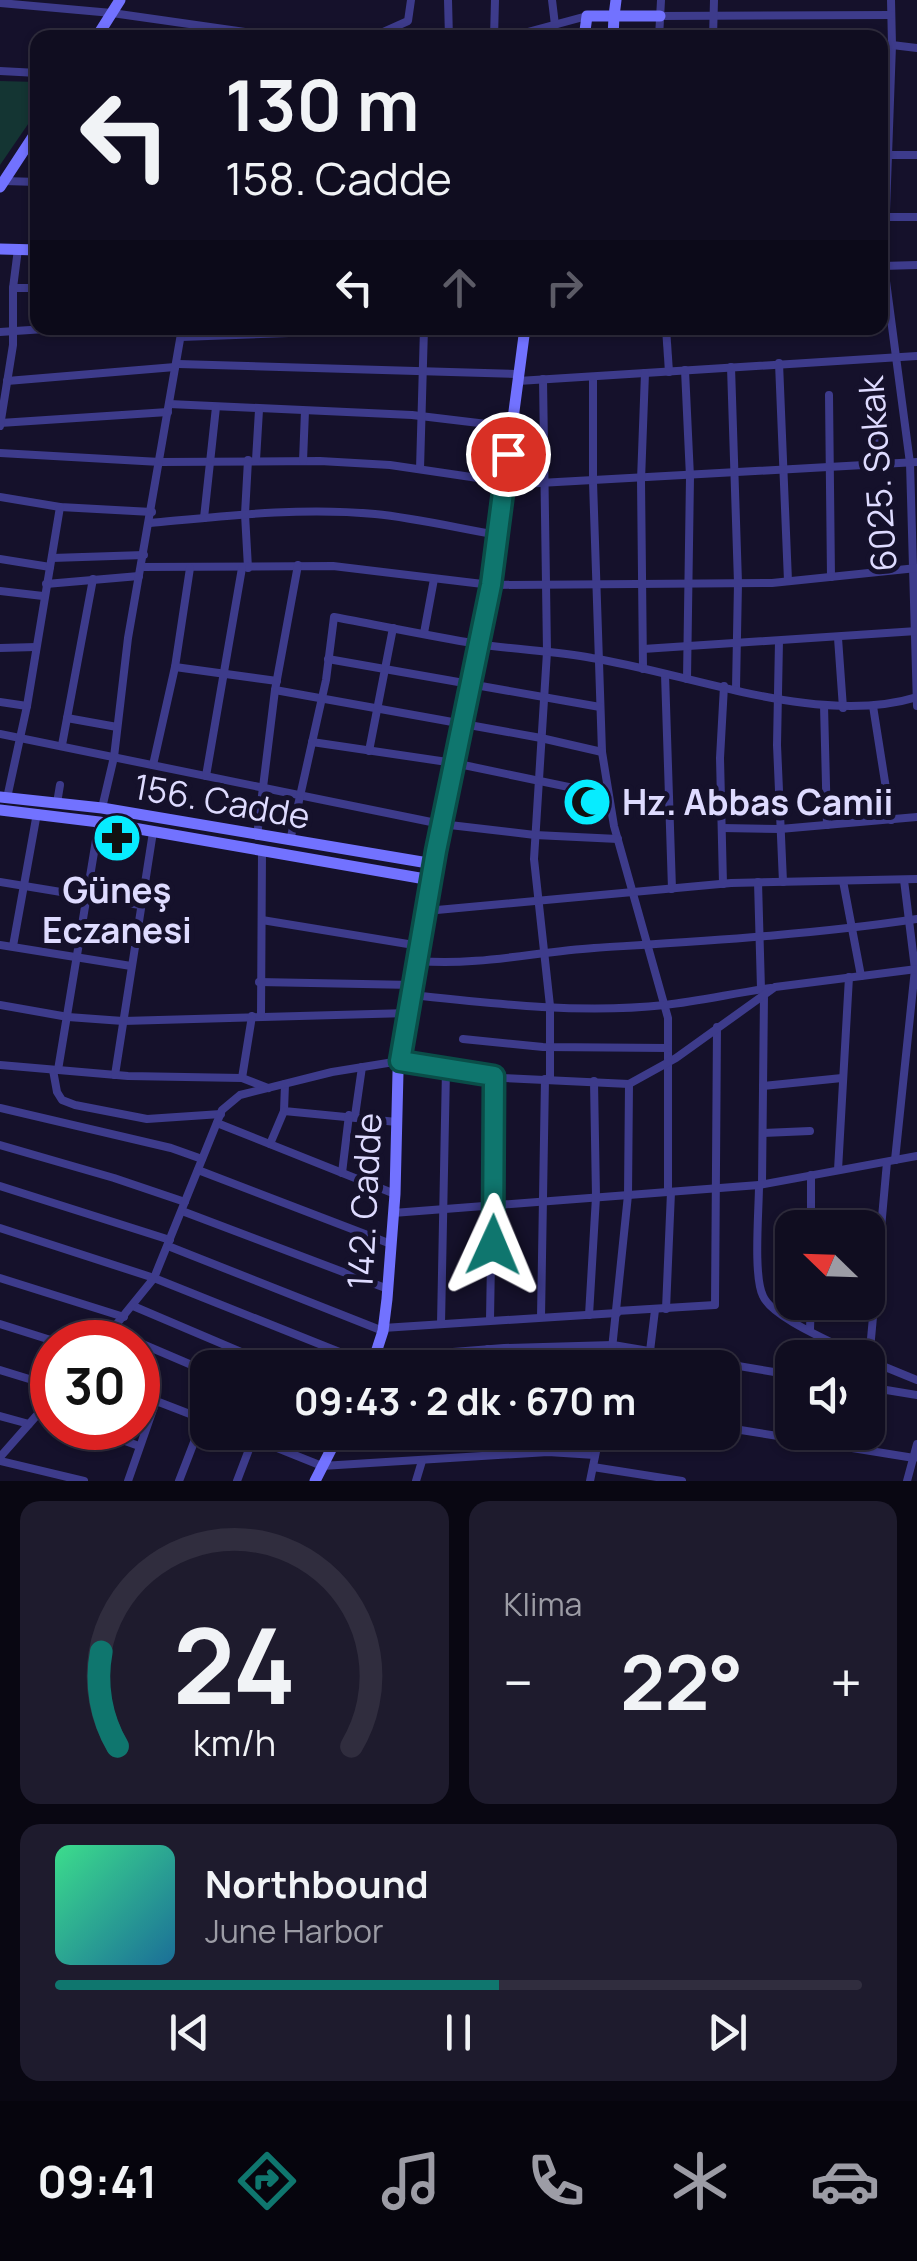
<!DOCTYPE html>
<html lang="tr">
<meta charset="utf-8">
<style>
:root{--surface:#100d20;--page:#1e1b2d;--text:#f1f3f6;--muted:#9c9ca5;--line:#302d3e;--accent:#0f766e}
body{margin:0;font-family:Manrope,sans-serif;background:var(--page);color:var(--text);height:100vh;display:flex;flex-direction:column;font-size:38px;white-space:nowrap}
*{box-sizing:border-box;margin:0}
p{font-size:32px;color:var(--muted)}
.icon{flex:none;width:55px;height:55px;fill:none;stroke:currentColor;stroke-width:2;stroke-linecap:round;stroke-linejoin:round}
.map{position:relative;height:1481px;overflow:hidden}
.panel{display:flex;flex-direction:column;gap:20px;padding:20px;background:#090712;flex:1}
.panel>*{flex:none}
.hud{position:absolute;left:30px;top:30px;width:858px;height:305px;border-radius:20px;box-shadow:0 2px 8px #0004,0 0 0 2px var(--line);background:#100d20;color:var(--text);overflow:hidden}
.needle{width:65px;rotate:293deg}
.controls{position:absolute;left:775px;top:1210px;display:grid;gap:20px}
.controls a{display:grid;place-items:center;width:110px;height:110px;border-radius:20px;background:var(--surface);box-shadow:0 2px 8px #0004,0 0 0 2px var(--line);font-size:50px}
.speed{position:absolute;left:30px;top:1320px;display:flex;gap:20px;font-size:50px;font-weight:700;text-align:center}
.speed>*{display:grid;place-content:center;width:130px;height:130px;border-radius:50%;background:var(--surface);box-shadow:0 2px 8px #0004,0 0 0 2px var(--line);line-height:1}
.speed .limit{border:15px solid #d22;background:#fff;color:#111}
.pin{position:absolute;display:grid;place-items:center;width:85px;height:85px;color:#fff;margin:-42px;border:5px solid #fff;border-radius:50%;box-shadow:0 2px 10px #0007}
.me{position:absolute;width:110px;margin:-55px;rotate:1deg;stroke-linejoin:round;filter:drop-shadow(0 0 8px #0008)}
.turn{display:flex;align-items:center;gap:35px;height:210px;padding:0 30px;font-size:45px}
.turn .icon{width:130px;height:130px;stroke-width:2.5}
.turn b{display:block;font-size:70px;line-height:85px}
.lanes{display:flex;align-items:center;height:95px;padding:0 30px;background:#0003;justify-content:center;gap:50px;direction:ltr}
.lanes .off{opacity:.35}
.big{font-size:75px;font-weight:700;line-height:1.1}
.panel .widget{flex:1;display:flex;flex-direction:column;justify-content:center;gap:15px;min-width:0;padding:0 35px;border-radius:20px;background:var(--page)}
.panel .dial{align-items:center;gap:0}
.dial svg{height:260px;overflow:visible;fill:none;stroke:var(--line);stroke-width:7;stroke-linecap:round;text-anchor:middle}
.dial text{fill:var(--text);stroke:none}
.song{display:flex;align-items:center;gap:30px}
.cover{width:120px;height:120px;border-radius:15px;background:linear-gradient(135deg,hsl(150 70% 55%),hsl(200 70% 35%))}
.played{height:10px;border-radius:5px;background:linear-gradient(90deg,var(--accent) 55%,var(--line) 55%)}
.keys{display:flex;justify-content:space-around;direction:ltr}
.heat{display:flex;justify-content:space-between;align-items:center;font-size:55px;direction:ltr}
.panel .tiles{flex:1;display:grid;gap:20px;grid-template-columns:1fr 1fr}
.widget:last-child{grid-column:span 2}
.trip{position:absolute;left:190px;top:1350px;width:550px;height:100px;border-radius:20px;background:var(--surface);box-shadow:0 2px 8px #0004,0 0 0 2px var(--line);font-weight:700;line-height:100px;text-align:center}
.tabs{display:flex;height:160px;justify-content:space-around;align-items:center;background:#06050d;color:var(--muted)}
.tabs .icon{width:70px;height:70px}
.tabs .selected{color:var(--accent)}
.tabs b{font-size:45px;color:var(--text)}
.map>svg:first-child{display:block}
.green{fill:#143533}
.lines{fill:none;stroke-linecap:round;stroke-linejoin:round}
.street{stroke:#3d3b8b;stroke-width:8}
.secondary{stroke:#7272ff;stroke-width:11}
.route-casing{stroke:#0a4d48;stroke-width:25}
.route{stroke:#0f766e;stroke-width:18}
.labels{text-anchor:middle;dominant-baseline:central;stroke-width:10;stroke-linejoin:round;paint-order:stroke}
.street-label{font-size:35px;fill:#dedbff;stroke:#15112b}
.poi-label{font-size:35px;font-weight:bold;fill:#dedbff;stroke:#15112b;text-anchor:start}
</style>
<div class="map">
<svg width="917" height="1481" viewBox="0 0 917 1481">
<rect width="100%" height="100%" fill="#15112b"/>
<polygon class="green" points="0,81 37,82 37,111 0,165"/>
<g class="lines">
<g class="street">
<polyline points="448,0 449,38"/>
<polyline points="552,0 555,25"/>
<polyline points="891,0 892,45 884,266 910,463 917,706"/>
<polyline points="0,3 112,13 288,38"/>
<polyline points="660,16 891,15"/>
<polyline points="370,38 408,21 411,0"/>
<polyline points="494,38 495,0"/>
<polyline points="506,38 587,16"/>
<polyline points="659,38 661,0"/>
<polyline points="713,38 714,0"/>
<polyline points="892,45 917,48"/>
<polyline points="0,71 38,73"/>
<polyline points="880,155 917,155"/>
<polyline points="4,181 38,182"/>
<polyline points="882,217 917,217"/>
<polyline points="882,266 917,265"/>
<polyline points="13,288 38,288"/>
<polyline points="666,328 669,372"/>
<polyline points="0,332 60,328"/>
<polyline points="524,332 582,328"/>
<polyline points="181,337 428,328"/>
<polyline points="779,363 788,581"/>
<polyline points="178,364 519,374"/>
<polyline points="731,367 738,583 736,688"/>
<polyline points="685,370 690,477 687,679"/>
<polyline points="593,377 593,482 602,752 614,826 668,1018 668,1192"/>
<polyline points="543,379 547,652 534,859 550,1006 550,1080"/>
<polyline points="7,381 175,367"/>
<polyline points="518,381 917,356"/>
<polyline points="873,386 875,466"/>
<polyline points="829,395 831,577"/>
<polyline points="169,404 412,415 512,427"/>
<polyline points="0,423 168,412"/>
<polyline points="0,426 13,345 13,288 18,249"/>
<polyline points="0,453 160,462 320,461 390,465 505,482"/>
<polyline points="248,460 245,514 248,568"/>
<polyline points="256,460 259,410"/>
<polyline points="303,461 305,411"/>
<polyline points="420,469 424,328"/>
<polyline points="505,485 917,462"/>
<polyline points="0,497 60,507 152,512"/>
<polyline points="204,518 216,407"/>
<path d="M150,523C225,516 299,507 375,514C416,518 457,528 498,535"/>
<polyline points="52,558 144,555"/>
<polyline points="0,559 50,567"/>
<polyline points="141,567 333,566 491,585 772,583 917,568"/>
<polyline points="46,584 139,576"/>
<polyline points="0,591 43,596"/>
<polyline points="424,633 434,579"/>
<polyline points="838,638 843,708"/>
<polyline points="779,641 777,745 783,882"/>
<polyline points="0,648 36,647"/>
<polyline points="643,649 917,631"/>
<polyline points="328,659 600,707"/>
<polyline points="175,667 277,681"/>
<polyline points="643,669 641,480 645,373"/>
<polyline points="665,674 672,889"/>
<polyline points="275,690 541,738 602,752"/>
<polyline points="0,702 27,706"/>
<polyline points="824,705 827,825"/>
<polyline points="873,706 891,820"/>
<polyline points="67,718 117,727"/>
<polyline points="0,734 441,824 535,835 618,839"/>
<polyline points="312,742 454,763 607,795"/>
<polyline points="62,745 93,579"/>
<polyline points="369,751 393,628"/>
<polyline points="153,765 175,667 190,568"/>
<polyline points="206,776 242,568"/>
<polyline points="7,798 27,706 60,507"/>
<polyline points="57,803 60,785"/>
<polyline points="102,808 114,757 128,638 182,328"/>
<polyline points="722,828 780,829 917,817"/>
<polyline points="257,836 275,690 298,565"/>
<path d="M290,841L326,680L334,617C382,626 430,636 478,644C516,650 555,651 592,658C691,674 820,727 917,697"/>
<polyline points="843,881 861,976"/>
<polyline points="0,882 140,905"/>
<polyline points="758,882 761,989"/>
<polyline points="723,884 720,758 724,686"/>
<polyline points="426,911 731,883 917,879"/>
<polyline points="262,920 420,946"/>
<polyline points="0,945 131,966"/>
<polyline points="13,946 37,813"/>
<path d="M418,961C478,966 535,952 594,948C702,941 810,935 917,919"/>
<polyline points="259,982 414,985"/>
<path d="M412,995C495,1004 582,1014 665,1005C700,1001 735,993 771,988"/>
<polyline points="0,1005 68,1017 123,1021 409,1013"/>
<polyline points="261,1015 262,852"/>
<polyline points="463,1039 543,1047 668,1048"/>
<polyline points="0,1065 128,1076 242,1078 268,1088"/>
<polyline points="53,1070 57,1092 62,1100 75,1105 147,1119 221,1114"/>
<polyline points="58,1070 99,822"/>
<polyline points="115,1075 153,832"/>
<polyline points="242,1078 252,1016"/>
<polyline points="285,1084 284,1111 397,1122"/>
<polyline points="763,1086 842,1078"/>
<polyline points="0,1108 171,1148 202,1159"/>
<polyline points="355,1116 362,1067"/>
<polyline points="217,1123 395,1194"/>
<polyline points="763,1133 810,1131"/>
<polyline points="270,1144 284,1111"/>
<polyline points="0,1145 114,1178 185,1202"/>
<polyline points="895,1160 915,969 904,880"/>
<polyline points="198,1170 391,1244"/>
<polyline points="838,1170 849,977"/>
<polyline points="342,1173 349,1115"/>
<polyline points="811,1175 811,1228"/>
<polyline points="762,1184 764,994"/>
<path d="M759,1185C759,1210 753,1276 763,1296C773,1319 840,1345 863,1358"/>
<polyline points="0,1186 170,1240"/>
<polyline points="182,1211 388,1289"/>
<polyline points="393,1213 759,1185 917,1156"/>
<polyline points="0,1228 154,1278 372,1365"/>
<polyline points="168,1246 383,1331"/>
<polyline points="0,1278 124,1317"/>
<polyline points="133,1306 279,1368"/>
<polyline points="666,1309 671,1192"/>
<polyline points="617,1311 715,1305 717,1027"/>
<polyline points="589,1315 596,1197 594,1081"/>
<polyline points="541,1317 545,1079"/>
<polyline points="490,1320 494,1077"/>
<polyline points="0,1324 57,1342"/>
<polyline points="441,1324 446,1069"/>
<polyline points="383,1328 617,1313"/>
<polyline points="810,1329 811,1302"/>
<polyline points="112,1331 208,1372"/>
<polyline points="102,1342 154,1278 222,1110 240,1095 332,1072 400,1061 505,1078 629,1084 676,1058 775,987 917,969"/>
<polyline points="488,1349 488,1368"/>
<polyline points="650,1351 655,1310"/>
<polyline points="376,1358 504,1348 613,1345 792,1375"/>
<polyline points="868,1360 917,1380"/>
<polyline points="869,1361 887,1162"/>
<polyline points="610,1368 628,1195 629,1084"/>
<polyline points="0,1370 52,1386"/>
<polyline points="868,1387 917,1395"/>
<polyline points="138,1394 208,1421"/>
<polyline points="0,1416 29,1424"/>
<polyline points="722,1427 914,1458"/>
<polyline points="89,1428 139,1446"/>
<polyline points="237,1432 322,1466 548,1452 595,1455"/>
<polyline points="0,1457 52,1398"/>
<polyline points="0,1461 84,1481"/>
<polyline points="593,1467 682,1481"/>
<polyline points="128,1481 156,1401"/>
<polyline points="179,1481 203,1419"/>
<polyline points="237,1481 253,1439"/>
<polyline points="416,1481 422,1461"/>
<polyline points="590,1481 600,1432"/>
<polyline points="907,1481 917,1444"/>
</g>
<g class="secondary">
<polyline points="96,38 120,0"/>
<polyline points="584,38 587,16 614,16 616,0"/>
<polyline points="613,38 614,16 660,16"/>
<polyline points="0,187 38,129"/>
<polyline points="0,249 38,250"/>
<polyline points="0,797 102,808 434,864"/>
<polyline points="0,810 99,822 431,880"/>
<polyline points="371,1368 383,1331 387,1299 395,1194 398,1072 436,851 491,585 525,328"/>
<polyline points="315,1481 340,1432"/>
</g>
</g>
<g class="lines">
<g class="route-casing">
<polyline id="route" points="493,1245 494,1076 400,1061 436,851 491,585 508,454"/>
</g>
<use href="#route" class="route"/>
</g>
<defs>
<g id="mosque-disc" transform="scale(2.5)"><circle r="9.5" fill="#07ecff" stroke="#15112b"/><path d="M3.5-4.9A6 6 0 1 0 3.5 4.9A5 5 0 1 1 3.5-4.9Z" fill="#111"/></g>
<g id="pharmacy-disc" transform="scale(2.5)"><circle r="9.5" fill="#07ecff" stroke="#15112b"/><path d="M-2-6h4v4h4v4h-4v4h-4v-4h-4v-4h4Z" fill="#111"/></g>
</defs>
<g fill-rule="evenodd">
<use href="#mosque-disc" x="587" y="802"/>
<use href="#pharmacy-disc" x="117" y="838"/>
</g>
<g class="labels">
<g class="street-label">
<text transform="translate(877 474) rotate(-94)">6025. Sokak</text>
<text transform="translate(222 801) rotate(10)">156. Cadde</text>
<text transform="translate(364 1201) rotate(-87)">142. Cadde</text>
</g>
<g class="poi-label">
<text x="622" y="802">Hz. Abbas Camii</text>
<text x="117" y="890" text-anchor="middle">Güneş<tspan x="117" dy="40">Eczanesi</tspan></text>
</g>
</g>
</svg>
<div class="controls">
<a><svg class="needle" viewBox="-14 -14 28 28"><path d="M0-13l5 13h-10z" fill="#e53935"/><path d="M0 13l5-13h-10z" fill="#9c9ca5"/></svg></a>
<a><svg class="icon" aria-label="sound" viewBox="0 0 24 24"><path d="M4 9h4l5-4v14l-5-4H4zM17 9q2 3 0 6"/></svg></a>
</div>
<div class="speed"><div class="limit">30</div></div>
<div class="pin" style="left:508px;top:454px;background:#d93025"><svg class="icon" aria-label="arrive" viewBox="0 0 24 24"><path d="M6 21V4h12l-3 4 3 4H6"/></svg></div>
<svg class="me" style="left:493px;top:1245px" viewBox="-20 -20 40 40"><path d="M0-17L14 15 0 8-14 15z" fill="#0f766e" stroke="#fff" stroke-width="4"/></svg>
<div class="trip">09:43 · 2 dk · 670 m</div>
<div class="hud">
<div class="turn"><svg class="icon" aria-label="left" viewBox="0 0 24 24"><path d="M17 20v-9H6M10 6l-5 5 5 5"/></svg><div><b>130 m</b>158. Cadde</div></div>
<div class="lanes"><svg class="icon" aria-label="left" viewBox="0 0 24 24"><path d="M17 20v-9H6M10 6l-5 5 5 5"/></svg><svg class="icon off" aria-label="ahead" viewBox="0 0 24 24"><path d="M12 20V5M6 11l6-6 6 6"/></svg><svg class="icon off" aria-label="right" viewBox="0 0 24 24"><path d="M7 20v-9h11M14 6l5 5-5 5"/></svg></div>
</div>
</div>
<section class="panel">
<div class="tiles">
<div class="widget dial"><svg viewBox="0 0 100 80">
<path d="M14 69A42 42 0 1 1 86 69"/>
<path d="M14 69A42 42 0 0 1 9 40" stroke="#0f766e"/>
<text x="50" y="56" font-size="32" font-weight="700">24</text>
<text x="50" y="72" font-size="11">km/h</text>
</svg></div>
<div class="widget"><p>Klima</p>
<div class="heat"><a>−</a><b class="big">22°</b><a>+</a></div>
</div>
<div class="widget">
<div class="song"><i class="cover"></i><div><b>Northbound</b><p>June Harbor</p></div></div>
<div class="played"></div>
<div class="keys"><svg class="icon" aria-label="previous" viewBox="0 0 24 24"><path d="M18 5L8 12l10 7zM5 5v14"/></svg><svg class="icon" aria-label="pause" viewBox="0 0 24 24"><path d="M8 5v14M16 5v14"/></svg><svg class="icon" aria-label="next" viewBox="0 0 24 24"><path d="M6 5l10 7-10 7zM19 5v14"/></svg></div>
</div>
</div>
</section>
<nav class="tabs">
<b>09:41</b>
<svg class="icon selected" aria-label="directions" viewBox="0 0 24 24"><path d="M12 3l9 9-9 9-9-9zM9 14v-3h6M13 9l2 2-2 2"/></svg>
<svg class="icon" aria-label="music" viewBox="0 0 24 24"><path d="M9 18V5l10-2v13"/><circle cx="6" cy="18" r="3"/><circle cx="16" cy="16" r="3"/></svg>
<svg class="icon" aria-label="phone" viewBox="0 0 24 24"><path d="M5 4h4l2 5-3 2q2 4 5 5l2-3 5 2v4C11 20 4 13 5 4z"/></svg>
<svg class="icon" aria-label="climate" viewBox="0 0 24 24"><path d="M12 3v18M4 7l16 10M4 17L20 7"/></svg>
<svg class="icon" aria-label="car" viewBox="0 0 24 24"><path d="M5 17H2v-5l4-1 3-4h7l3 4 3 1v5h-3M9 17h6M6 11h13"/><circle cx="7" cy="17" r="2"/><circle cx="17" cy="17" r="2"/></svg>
</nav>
